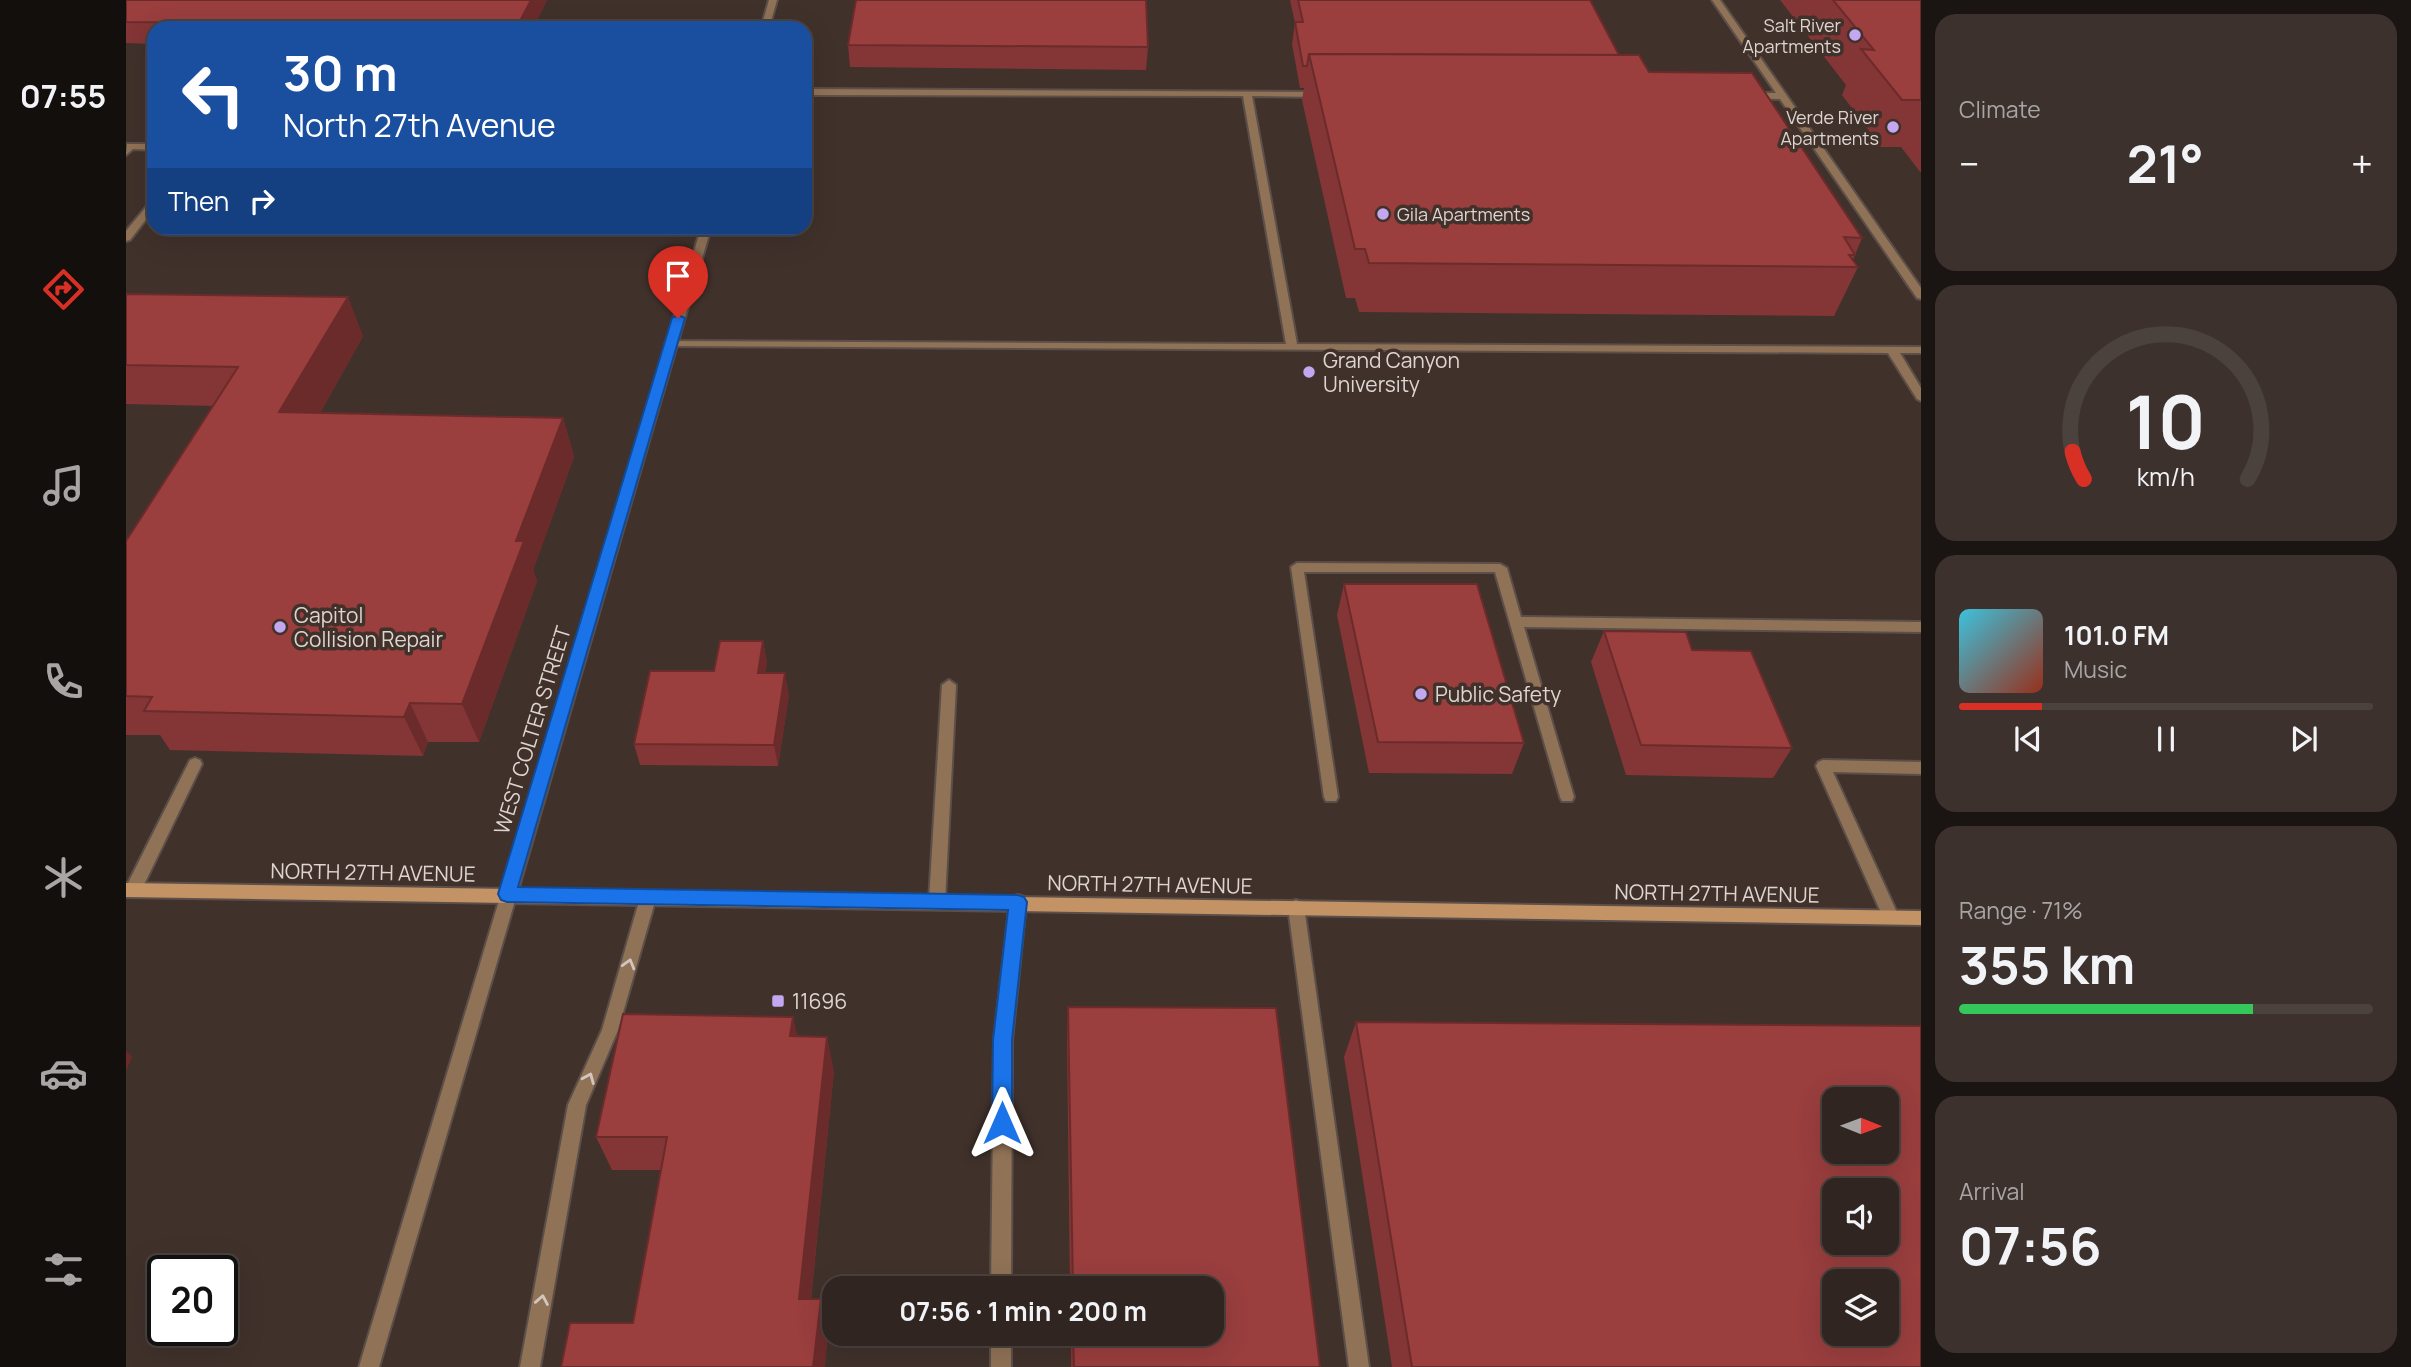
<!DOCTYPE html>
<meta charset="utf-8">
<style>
:root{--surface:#302520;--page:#3c312d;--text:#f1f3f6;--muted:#a8a5a5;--line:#4b423e;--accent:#d93025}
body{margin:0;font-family:Manrope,sans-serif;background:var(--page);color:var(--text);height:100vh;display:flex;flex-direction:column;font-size:26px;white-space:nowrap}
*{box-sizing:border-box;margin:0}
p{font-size:23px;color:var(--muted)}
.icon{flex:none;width:38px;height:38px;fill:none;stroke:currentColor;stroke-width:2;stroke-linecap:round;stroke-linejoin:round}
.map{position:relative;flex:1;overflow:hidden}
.panel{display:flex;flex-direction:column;gap:14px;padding:14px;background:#1a1412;width:490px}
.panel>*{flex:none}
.banner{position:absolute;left:21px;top:21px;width:665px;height:214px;border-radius:21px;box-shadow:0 7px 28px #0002,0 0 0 2px var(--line);background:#1a4fa0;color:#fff;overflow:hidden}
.needle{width:46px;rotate:91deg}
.tools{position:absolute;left:1696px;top:1087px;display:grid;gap:14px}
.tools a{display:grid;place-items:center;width:77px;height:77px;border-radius:14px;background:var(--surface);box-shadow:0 7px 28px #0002,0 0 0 2px var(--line);font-size:35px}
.speed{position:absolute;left:21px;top:1255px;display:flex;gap:14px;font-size:35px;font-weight:700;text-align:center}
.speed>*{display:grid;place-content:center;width:91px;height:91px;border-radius:50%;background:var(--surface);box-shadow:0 7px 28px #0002,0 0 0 2px var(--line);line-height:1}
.speed .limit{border:4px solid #111;border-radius:10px;background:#fff;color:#111}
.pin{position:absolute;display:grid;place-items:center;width:60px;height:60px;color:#fff;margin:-72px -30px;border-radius:50% 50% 50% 0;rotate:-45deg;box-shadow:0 0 7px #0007}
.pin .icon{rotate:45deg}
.me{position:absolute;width:77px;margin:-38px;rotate:0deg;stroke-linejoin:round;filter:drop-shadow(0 0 5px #0008)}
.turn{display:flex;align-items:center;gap:24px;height:147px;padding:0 21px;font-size:32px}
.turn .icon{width:91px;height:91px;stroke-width:2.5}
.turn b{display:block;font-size:49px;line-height:60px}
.then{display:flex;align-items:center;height:66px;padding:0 21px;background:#0003;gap:14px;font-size:26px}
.big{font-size:52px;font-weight:700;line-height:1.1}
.panel .tile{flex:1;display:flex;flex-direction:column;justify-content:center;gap:10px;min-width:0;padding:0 24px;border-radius:21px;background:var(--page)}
.panel .dial{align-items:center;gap:0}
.dial svg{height:182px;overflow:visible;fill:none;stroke:var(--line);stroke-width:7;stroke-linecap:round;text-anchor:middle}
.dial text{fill:var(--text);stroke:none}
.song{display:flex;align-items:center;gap:21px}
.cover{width:84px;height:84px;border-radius:10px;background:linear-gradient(135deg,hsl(190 70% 55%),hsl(10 70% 35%))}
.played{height:7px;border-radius:4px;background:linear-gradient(90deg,var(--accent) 20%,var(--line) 20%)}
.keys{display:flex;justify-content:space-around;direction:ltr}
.heat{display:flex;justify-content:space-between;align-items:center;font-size:38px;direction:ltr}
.charge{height:10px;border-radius:5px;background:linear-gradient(90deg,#34c759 71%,var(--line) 0)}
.trip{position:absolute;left:696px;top:1276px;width:402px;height:70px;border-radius:21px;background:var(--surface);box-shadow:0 7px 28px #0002,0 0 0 2px var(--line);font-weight:700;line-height:70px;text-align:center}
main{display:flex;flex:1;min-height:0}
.tabs{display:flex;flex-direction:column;width:126px;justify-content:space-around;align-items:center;background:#130f0d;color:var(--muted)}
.tabs .icon{width:49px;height:49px}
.tabs .active{color:var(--accent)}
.tabs b{font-size:32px;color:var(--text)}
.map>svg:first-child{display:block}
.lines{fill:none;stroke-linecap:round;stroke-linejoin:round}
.service-casing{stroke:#5c4f49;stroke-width:4}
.minor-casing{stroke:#5c4f49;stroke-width:4}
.secondary-casing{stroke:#5c4f49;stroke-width:4}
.service{fill:#907256;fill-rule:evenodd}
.minor{fill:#907256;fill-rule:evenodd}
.secondary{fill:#c39366;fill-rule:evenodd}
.wall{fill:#843535}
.shaded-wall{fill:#6c2b2b}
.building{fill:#9a3e3e;stroke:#6c2b2b;stroke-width:2;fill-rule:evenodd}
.oneway{stroke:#d2c6bf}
.route{fill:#1a73e8;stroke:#114b97;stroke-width:2}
.poi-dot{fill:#c4a7f1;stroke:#40312b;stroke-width:2.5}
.labels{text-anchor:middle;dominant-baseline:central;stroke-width:7;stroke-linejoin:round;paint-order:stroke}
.far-poi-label{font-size:18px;fill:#ded5d1;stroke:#40312b;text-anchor:end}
.poi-label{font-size:21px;fill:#ded5d1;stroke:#40312b;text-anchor:start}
.street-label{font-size:21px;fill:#ded5d1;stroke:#40312b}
</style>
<main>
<nav class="tabs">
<b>07:55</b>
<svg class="icon active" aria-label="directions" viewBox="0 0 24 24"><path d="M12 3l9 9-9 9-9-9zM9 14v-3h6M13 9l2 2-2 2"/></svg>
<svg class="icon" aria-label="music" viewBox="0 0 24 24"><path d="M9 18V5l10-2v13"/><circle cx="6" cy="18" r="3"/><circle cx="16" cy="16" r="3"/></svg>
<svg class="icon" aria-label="phone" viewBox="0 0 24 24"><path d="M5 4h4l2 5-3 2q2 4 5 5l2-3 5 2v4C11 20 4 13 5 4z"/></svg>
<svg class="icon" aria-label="climate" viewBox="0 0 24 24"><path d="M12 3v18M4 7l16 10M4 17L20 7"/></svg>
<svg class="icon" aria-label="car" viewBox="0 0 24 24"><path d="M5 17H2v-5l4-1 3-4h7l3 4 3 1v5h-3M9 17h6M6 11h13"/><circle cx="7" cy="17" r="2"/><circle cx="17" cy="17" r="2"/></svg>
<svg class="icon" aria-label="filters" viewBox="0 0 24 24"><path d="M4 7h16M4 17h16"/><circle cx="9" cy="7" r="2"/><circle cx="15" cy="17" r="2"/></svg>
</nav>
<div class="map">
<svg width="1795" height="1367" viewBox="0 0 1795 1367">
<rect width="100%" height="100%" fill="#40312b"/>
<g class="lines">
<g class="service-casing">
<g id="service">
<polygon points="1586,0 1594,0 1795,288 1795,299 1791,298 1654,99 1620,98 1619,96 1623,93 1650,93"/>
<polygon points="679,89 1196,92 1197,94 1193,97 1126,96 1171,344 1795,347 1795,353 1774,353 1795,388 1795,401 1791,399 1762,353 541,346 539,344 545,341 1160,344 1117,96 679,95"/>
<polygon points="1,144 28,144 28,150 7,149 0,155"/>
<polygon points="1171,563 1374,564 1381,568 1395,617 1795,622 1795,632 1398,627 1448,797 1446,801 1436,801 1434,797 1369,572 1178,572 1212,797 1210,801 1200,801 1198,797 1165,567"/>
<polygon points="823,680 830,685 819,901 817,906 811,908 805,906 803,901 816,685"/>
<polygon points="69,758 74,760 76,764 13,895 7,897 1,895 1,885 64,760"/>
<polygon points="1697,760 1795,762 1795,774 1707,772 1773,917 1771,922 1765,924 1759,922 1757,917 1690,766 1692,762"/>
<polygon points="522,891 528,893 530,898 492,1030 460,1105 414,1367 394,1367 442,1105 476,1030 514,898 516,893"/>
<polygon points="892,895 898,897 900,902 886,1040 885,1288 865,1288 868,1040 884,902 886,897"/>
<polygon points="1170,900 1176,902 1178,907 1243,1367 1223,1367 1162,907 1164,902"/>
<rect x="865" y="1334" width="20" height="33"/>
</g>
</g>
<g class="minor-casing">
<g id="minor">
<polygon points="643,0 651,0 643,28 635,28"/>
<polygon points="28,200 28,209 4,240 0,241 0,231 25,201"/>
<polygon points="575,228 585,228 253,1367 233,1367"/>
</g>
</g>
<g class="secondary-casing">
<polygon id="secondary" points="0,883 1795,911 1795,925 0,897"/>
</g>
<use href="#service" class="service"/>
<use href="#minor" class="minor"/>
<use href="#secondary" class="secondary"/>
</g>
<g class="wall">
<polygon points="0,0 421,0 407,28 28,28 28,44 0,43"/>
<polygon points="1164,0 1464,0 1493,55 1523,72 1736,238 1727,260 1732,267 1708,316 1233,312 1229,298 1220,298 1176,100 1178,88 1174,88 1166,44 1169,23"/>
<polygon points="1654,0 1795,0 1795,173 1775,147 1755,147 1716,95 1720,85"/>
<polygon points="722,45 1022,47 1020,70 724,67"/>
<polygon points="0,294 237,336 194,413 437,418 448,457 407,570 411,581 353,742 302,742 297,756 44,750 34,735 0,735 0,541 88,406 0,404"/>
<polygon points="1218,584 1398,743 1386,774 1243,773 1211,615"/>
<polygon points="1478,631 1566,650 1666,748 1647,778 1500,775 1465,662"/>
<polygon points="637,641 641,663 639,673 663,695 652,766 514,765 508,744"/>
<polygon points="942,1007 1194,1367 945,1367 945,1334 1087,1334 1087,1288 944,1288 941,1042"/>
<polygon points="1230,1022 1795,1367 1266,1367 1218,1057"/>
<polygon points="672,1036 708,1071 685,1299 703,1327 507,1323 535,1170 486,1170 470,1137"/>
</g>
<g class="shaded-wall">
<polygon points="405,0 421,0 407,28 393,28 392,25"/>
<polygon points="222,297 237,336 172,452 153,412"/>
<polygon points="437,418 448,457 407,570 411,581 353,742 336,704 390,541"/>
<polygon points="637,641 641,663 636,695 632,673"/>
<polygon points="659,673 663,695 652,766 648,745"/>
<polygon points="284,703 302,742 297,756 278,717"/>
<polygon points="667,1017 675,1051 664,1036"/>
<polygon points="701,1037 708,1071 682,1327 673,1299"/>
<polygon points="0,1051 6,1057 0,1071"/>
<polygon points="695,1299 703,1327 699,1367 687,1367"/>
</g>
<g class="building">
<polygon points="0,0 405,0 392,25 0,22"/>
<polygon points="730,0 1020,0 1022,47 722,45"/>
<polygon points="1172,0 1464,0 1493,55 1183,54 1181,66 1177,66 1169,22 1177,22"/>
<polygon points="1707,0 1795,0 1795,100 1776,100 1735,49 1748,50"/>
<polygon points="1183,54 1513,55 1523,72 1626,73 1736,238 1718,237 1729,255 1723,255 1732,267 1243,263 1239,249 1229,249"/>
<polygon points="0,294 222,297 153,412 437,418 390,541 398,541 336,704 284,703 278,717 18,711 26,697 0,696 0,541 112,367 0,365"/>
<polygon points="1218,584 1351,584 1398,743 1252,742"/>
<polygon points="1478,631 1560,632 1566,650 1625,651 1666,748 1515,745"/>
<polygon points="594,641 637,641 632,673 659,673 648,745 508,744 524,671 588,671"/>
<polygon points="942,1007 1150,1008 1194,1367 948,1367 947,1334 1087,1334 1087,1288 947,1288"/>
<polygon points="497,1014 667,1017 664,1036 701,1037 673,1299 695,1299 687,1367 435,1367 444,1323 507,1323 541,1137 470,1137"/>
<path d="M1230,1022L1795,1026V1367H1286ZM1708,1099H1760V1152H1708ZM1708,1190H1760V1242H1708ZM1708,1281H1760V1334H1708Z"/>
</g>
<defs><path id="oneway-chevron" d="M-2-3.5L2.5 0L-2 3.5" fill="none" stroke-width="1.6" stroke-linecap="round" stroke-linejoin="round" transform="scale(1.75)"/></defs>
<g class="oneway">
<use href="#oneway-chevron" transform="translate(503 964) rotate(-74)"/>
<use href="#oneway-chevron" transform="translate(463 1078) rotate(-67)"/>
<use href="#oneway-chevron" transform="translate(416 1300) rotate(-80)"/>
</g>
<polygon class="route" points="552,315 559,318 392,887 892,895 898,897 901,902 886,1040 886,1123 883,1129 876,1132 869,1129 866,1123 867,1040 882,910 381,902 375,900 372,894 546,318"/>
<g class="poi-dot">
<circle cx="1729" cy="35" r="7"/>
<circle cx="1767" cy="127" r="7"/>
<circle cx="1257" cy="214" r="7"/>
<circle cx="1183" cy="372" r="7"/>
<circle cx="154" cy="627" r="7"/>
<circle cx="1295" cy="694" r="7"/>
<rect x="645" y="994" width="14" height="14" rx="3.5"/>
</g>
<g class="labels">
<g class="far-poi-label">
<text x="1715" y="25">Salt River<tspan x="1715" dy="21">Apartments</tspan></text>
<text x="1753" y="117">Verde River<tspan x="1753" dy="21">Apartments</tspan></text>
<text x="1271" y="214" text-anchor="start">Gila Apartments</text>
</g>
<g class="poi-label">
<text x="1197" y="360">Grand Canyon<tspan x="1197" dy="24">University</tspan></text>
<text x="168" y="615">Capitol<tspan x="168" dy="24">Collision Repair</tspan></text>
<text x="1309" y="694">Public Safety</text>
<text x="666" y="1001">11696</text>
</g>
<g class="street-label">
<text transform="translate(406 730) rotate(-73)">WEST COLTER STREET</text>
<text transform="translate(247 872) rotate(1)">NORTH 27TH AVENUE</text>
<text transform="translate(1024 884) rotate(1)">NORTH 27TH AVENUE</text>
<text transform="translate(1591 893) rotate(1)">NORTH 27TH AVENUE</text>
</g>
</g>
</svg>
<div class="tools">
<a><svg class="needle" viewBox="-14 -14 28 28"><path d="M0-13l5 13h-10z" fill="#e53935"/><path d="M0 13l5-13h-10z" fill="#a8a5a5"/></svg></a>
<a><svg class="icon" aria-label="sound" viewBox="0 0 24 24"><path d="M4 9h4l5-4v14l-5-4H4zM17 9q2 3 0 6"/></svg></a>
<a><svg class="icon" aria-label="layers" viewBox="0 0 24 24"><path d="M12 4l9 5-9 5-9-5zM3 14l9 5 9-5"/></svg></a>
</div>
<div class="speed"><div class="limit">20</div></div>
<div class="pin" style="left:552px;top:318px;background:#d93025"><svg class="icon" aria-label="arrive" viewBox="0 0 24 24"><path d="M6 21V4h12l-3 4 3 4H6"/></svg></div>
<svg class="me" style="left:876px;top:1123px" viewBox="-20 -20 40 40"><path d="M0-17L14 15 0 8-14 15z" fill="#1a73e8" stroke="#fff" stroke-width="4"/></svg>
<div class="trip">07:56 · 1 min · 200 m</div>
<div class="banner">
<div class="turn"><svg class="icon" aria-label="left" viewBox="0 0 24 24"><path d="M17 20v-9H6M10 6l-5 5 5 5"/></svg><div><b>30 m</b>North 27th Avenue</div></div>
<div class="then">Then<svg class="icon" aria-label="right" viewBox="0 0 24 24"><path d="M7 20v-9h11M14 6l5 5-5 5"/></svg></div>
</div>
</div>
<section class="panel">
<div class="tile"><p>Climate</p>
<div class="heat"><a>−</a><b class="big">21°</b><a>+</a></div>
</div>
<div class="tile dial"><svg viewBox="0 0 100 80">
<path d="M14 69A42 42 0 1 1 86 69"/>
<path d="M14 69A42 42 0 0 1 9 57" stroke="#d93025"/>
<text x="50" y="56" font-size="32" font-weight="700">10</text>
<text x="50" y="72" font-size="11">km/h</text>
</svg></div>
<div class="tile">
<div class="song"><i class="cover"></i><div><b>101.0 FM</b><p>Music</p></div></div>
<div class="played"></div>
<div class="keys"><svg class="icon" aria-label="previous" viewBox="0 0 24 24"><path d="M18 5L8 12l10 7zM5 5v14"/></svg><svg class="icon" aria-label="pause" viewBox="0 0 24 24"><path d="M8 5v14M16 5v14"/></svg><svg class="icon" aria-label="next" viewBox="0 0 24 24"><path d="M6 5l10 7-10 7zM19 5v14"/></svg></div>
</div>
<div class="tile"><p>Range · 71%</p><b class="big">355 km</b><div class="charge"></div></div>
<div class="tile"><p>Arrival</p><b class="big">07:56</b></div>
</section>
</main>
